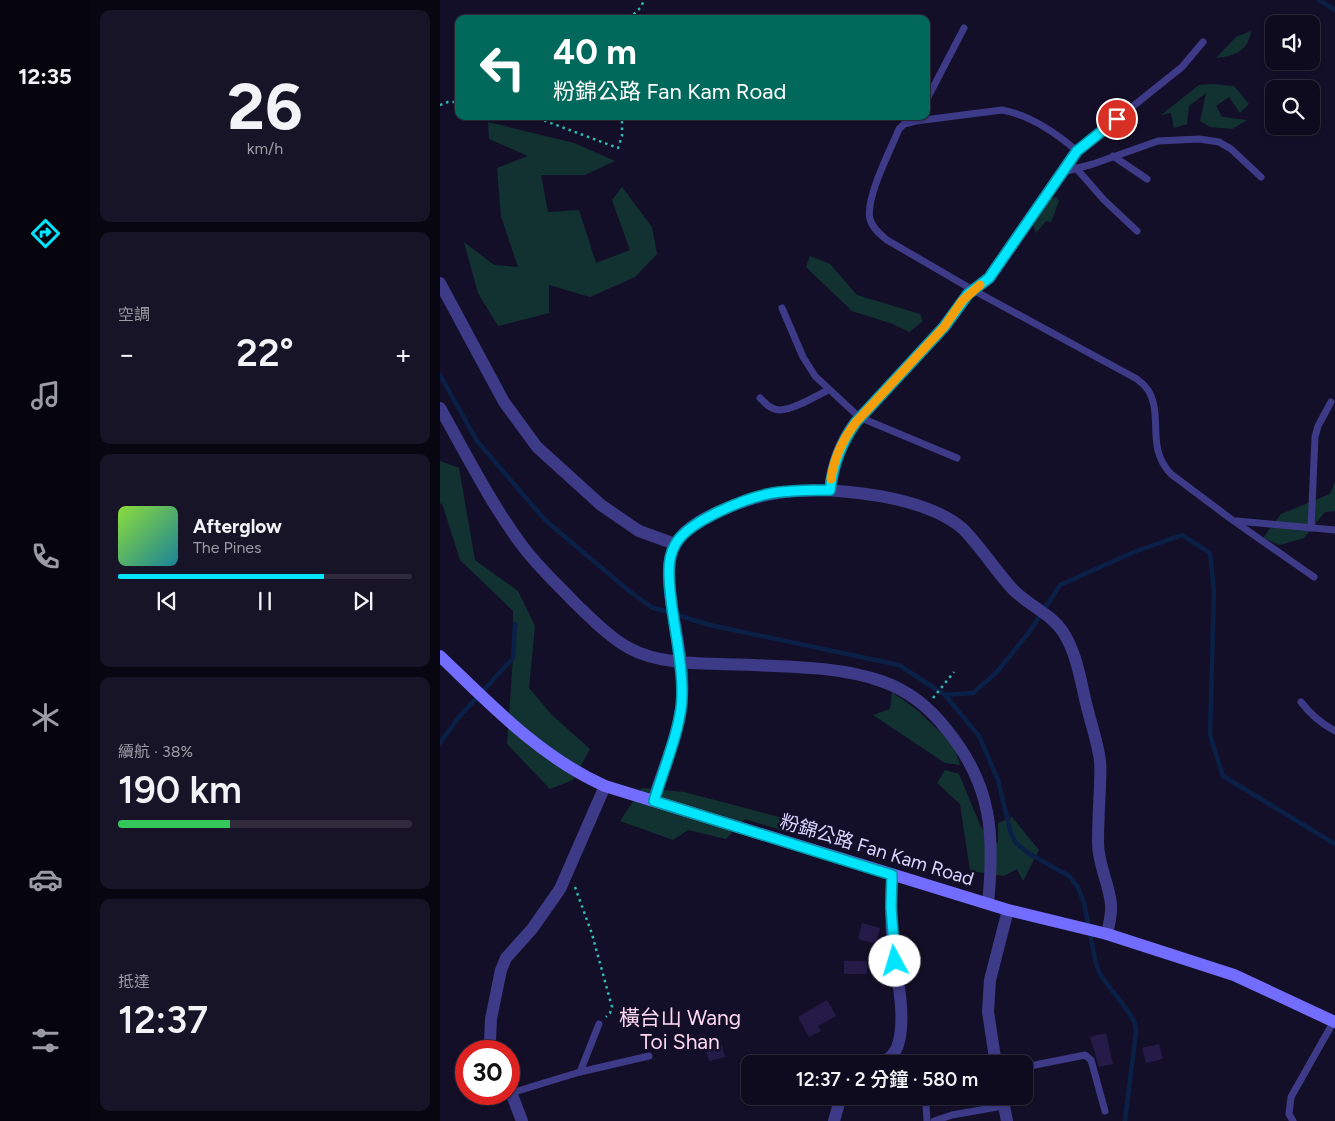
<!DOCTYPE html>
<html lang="zh-TW">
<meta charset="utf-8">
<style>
:root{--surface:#0f0b1e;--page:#181427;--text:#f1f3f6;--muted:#9b9ba4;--line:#2f2b3c;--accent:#02e5ff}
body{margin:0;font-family:Figtree,"Noto Sans TC",sans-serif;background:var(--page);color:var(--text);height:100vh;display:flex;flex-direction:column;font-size:19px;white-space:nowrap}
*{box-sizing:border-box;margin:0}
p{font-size:16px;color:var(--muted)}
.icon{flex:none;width:28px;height:28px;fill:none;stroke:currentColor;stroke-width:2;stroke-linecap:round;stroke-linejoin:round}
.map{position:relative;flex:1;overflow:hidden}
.drawer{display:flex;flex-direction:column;gap:10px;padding:10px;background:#080610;width:350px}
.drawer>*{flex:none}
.top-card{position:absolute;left:15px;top:15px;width:475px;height:105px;border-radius:10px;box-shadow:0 1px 4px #0004,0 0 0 1px var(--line);background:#00695c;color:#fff;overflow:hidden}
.fabs{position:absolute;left:825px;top:15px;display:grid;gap:10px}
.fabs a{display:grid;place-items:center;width:55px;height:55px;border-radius:10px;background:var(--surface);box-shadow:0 1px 4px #0004,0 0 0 1px var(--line);font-size:25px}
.speed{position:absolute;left:15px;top:1040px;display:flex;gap:10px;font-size:25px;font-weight:700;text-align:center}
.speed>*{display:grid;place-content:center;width:65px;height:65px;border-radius:50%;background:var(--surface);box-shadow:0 1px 4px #0004,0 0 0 1px var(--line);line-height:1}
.speed .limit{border:8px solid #d22;background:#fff;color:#111}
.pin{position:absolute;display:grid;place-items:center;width:42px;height:42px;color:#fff;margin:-21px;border:2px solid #fff;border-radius:50%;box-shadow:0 1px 5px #0007}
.me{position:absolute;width:55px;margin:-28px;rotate:354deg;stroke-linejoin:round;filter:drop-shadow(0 0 4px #0008)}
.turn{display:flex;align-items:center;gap:18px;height:105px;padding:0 15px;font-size:22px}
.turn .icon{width:65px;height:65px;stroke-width:2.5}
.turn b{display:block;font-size:35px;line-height:42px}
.big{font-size:38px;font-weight:600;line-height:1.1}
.drawer .tile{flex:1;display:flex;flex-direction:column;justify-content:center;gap:8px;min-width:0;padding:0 18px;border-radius:10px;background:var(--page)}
.drawer .dial{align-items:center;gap:0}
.dial b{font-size:65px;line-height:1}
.song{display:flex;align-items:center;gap:15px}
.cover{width:60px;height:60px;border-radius:8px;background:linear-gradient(135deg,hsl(90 70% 55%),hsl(190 70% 35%))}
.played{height:5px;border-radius:2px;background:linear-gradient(90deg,var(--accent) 70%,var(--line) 70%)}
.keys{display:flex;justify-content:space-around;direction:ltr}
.heat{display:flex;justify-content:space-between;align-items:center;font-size:28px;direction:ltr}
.charge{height:8px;border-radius:4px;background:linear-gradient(90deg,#34c759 38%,var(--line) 0)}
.trip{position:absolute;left:301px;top:1055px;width:292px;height:50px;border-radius:10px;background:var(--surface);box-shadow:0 1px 4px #0004,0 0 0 1px var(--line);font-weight:600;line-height:50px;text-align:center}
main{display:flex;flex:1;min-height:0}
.dock{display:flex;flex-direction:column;width:90px;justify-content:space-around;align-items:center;background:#06040c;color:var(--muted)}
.dock .icon{width:35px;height:35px}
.dock .current{color:var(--accent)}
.dock b{font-size:22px;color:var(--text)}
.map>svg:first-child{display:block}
.green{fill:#123231}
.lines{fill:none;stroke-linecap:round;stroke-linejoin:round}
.stream{stroke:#0a2047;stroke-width:4.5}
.building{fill:#251b49}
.path{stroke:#2ebcb4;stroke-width:2.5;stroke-dasharray:2.5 4;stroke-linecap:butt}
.lane{stroke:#3d3a88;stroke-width:7}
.street{stroke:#3d3a88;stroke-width:12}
.secondary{stroke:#726dff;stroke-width:12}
.route-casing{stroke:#0195a6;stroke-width:12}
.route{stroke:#02e5ff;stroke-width:9}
.slow{stroke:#f59e0b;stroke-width:9}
.labels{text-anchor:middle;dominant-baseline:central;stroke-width:5;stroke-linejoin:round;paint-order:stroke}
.street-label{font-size:19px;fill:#dbd6ff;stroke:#140f28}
.quarter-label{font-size:21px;fill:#ffd8f1;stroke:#140f28}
</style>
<main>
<nav class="dock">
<b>12:35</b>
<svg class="icon current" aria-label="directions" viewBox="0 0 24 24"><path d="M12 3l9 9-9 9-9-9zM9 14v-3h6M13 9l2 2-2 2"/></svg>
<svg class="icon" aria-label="music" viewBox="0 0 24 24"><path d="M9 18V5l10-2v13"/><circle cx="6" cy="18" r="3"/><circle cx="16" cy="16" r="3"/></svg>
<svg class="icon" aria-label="phone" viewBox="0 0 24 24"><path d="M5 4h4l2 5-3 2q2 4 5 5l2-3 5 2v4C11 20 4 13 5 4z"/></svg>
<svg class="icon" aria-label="climate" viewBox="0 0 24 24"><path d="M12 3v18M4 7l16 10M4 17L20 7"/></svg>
<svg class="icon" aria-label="car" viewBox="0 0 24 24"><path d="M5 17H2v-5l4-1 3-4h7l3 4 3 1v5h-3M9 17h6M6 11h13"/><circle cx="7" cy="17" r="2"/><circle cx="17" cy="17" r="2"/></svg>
<svg class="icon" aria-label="filters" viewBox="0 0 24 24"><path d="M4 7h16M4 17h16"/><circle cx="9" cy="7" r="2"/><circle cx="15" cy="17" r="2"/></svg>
</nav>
<section class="drawer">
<div class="tile dial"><b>26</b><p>km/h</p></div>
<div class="tile"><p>空調</p>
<div class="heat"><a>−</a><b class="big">22°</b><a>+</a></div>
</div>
<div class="tile">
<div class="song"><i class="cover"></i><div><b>Afterglow</b><p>The Pines</p></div></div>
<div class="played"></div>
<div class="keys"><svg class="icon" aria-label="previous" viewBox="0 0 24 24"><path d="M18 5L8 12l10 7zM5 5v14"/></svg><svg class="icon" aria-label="pause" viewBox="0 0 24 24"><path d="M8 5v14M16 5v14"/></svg><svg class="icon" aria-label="next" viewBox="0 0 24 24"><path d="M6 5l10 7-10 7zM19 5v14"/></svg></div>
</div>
<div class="tile"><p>續航 · 38%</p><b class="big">190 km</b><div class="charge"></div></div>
<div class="tile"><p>抵達</p><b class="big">12:37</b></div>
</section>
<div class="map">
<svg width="895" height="1121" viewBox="0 0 895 1121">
<rect width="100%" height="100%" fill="#140f28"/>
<g class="green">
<path d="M811,31C808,52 794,56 776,58L796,37Z"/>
<polygon points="771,84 794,86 809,104 800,113 789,97 776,106 782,117 807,120 792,129 770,127 760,121 766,93 749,106 747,124 734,128 731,113 721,115 759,85"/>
<polygon points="48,122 134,143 175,161 145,175 101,175 108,212 139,210 156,263 190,250 172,200 182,187 212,227 217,254 195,277 150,297 109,285 109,313 58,326 38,293 24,242 54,265 78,267 61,216 57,168 88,156 49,139"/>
<polygon points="616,197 619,201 611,222 606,221 596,233 593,225 601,202"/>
<polygon points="370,256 390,264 417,295 480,314 483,321 469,332 453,324 412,311 366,267"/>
<polygon points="0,461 19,468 35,560 78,591 95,626 89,688 112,715 150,749 133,780 110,789 67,744 73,658 73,611 20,560 2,503 0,504"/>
<polygon points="895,482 895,511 885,512 864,538 840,545 823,538 841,514 890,494"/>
<polygon points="452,692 477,710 513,744 520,765 505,763 433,715 450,709"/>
<polygon points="505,770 519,774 541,827 558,844 558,823 572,817 599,850 583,881 577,869 564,876 530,871 520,804 497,783"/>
<polygon points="202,788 244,792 354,821 348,832 305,819 286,839 248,830 233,840 180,821"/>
</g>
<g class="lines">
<g class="stream">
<polyline points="879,0 895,10"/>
<polyline points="0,375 37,441 105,520 188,590 211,607 270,625 459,665 505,695 539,736 558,780 571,834 576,843 588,853 629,876 638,887 644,903 656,964 661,976 690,1014 695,1023 696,1032 685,1121"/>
<polyline points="505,695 533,693 557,672 590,631 620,585 694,552 742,535 770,553 774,591 770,735 783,776 895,844"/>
<polyline points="0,743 19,717 73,658 75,624"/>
</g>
</g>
<g class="building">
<polygon points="422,923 440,928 436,944 418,939"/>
<rect x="404" y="961" width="23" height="13"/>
<polygon points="387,1000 396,1016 378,1026 381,1031 369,1037 358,1017"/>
<polygon points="666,1033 673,1064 659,1067 650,1037"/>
<polygon points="280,1039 285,1057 269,1061 264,1044"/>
<polygon points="719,1044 723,1059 706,1063 702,1048"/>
</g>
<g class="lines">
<g class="path">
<polyline points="189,19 201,7 204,0"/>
<polyline points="0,105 8,102 19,102"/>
<polyline points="92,116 178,148 182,136 182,116"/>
<polyline points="493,698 514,672"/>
<polyline points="135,887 152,934 172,1007 170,1013 166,1017"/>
</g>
<g class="lane">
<path d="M763,42L742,67L637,151C615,132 590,115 562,110L476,121L464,124L459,129C451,149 425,198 430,219C432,228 441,235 447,240L533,290L697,379C701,382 705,386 708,390C724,416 705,447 731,474L791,519L874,577"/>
<polyline points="486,101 524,28"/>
<polyline points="673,156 707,179"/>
<polyline points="636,168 664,200 697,231"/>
<polyline points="623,172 653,164 718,141 759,139 779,142 791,149 821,177"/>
<polyline points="342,308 363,357 375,376 419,417 517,458"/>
<path d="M320,398C325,403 331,410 340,410C353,410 376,396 388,390"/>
<polyline points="797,521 895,530"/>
<polyline points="871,528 875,437 878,426 891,402"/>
<path d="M861,702C871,715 880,723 895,731"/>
<polyline points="585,1067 645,1055 651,1060 665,1111"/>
<polyline points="140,1072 159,1024"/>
<polyline points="71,1093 140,1072 209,1056"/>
<polyline points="487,1121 486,1106 490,1096"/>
<polyline points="494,1121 512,1115 563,1106"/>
<polyline points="853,1121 849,1114 851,1097 894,1021"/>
</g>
<g class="street">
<polyline points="0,283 64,402 97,447 161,505 199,531 235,544"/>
<path d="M0,408C26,454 50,502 81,544C97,566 117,584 135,603C152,619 169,637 189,648C223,667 275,663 313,665C355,667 401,667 441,681C468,690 490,708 507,730C552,785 555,835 548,903"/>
<path d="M390,490C393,464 400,443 416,422L504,327L528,294L549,278L637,151"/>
<path d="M213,801C223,769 241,729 242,697C244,673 239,648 235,625C231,602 223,564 236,543C252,516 315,495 345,492C394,486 486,496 523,529C540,546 553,567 569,585C584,604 610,612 623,632C638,655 641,685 648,711C652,727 658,744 660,761C661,769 660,778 660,787C659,806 658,824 658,843C658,864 669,884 671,904C672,914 669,924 667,934"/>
<polyline points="54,1051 50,1041 51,1019 61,970 66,958 92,929 120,889 165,786"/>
<path d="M440,1064C450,1059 457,1052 459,1041C466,1012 456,974 453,945C450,921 451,898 452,875"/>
<polyline points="556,1064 548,1012 550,980 568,910"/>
<polyline points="69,1087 82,1121"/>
<polyline points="562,1096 567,1121"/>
<polyline points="394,1121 401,1096"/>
</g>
<path class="secondary" d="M0,656C50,704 100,757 165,786L568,910L667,934L794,975L895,1022"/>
</g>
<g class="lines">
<g class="route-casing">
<path id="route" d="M455,961L451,907L452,875L214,801C223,770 242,726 242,695C243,653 229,613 229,571C229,563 231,552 235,545C247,521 308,497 333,493C352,490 371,490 390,490C393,464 401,443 416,422L504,327L528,294L549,278L637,151L677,119"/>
</g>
<use href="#route" class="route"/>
<path class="slow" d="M391,479C394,457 403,439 416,422L504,327L522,301L540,285"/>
</g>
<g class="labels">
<g class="street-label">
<text transform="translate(437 850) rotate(17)">粉錦公路 Fan Kam Road</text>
</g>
<g class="quarter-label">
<text x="240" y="1017">橫台山 Wang<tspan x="240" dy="24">Toi Shan</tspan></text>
</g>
</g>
</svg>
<div class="fabs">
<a><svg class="icon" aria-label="sound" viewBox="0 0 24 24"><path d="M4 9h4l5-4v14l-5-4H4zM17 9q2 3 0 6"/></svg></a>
<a><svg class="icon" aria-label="search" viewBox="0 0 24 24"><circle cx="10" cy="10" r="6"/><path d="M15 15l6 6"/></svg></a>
</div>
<div class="speed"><div class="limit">30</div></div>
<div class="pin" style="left:677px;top:119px;background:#d93025"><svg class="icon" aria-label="arrive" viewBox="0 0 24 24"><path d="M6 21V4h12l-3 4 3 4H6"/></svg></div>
<svg class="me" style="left:455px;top:961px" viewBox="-20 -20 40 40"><circle r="19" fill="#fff"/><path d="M0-13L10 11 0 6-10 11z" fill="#02e5ff"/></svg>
<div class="trip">12:37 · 2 分鐘 · 580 m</div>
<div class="top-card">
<div class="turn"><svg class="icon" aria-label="left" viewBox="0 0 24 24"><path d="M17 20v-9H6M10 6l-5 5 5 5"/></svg><div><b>40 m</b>粉錦公路 Fan Kam Road</div></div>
</div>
</div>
</main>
